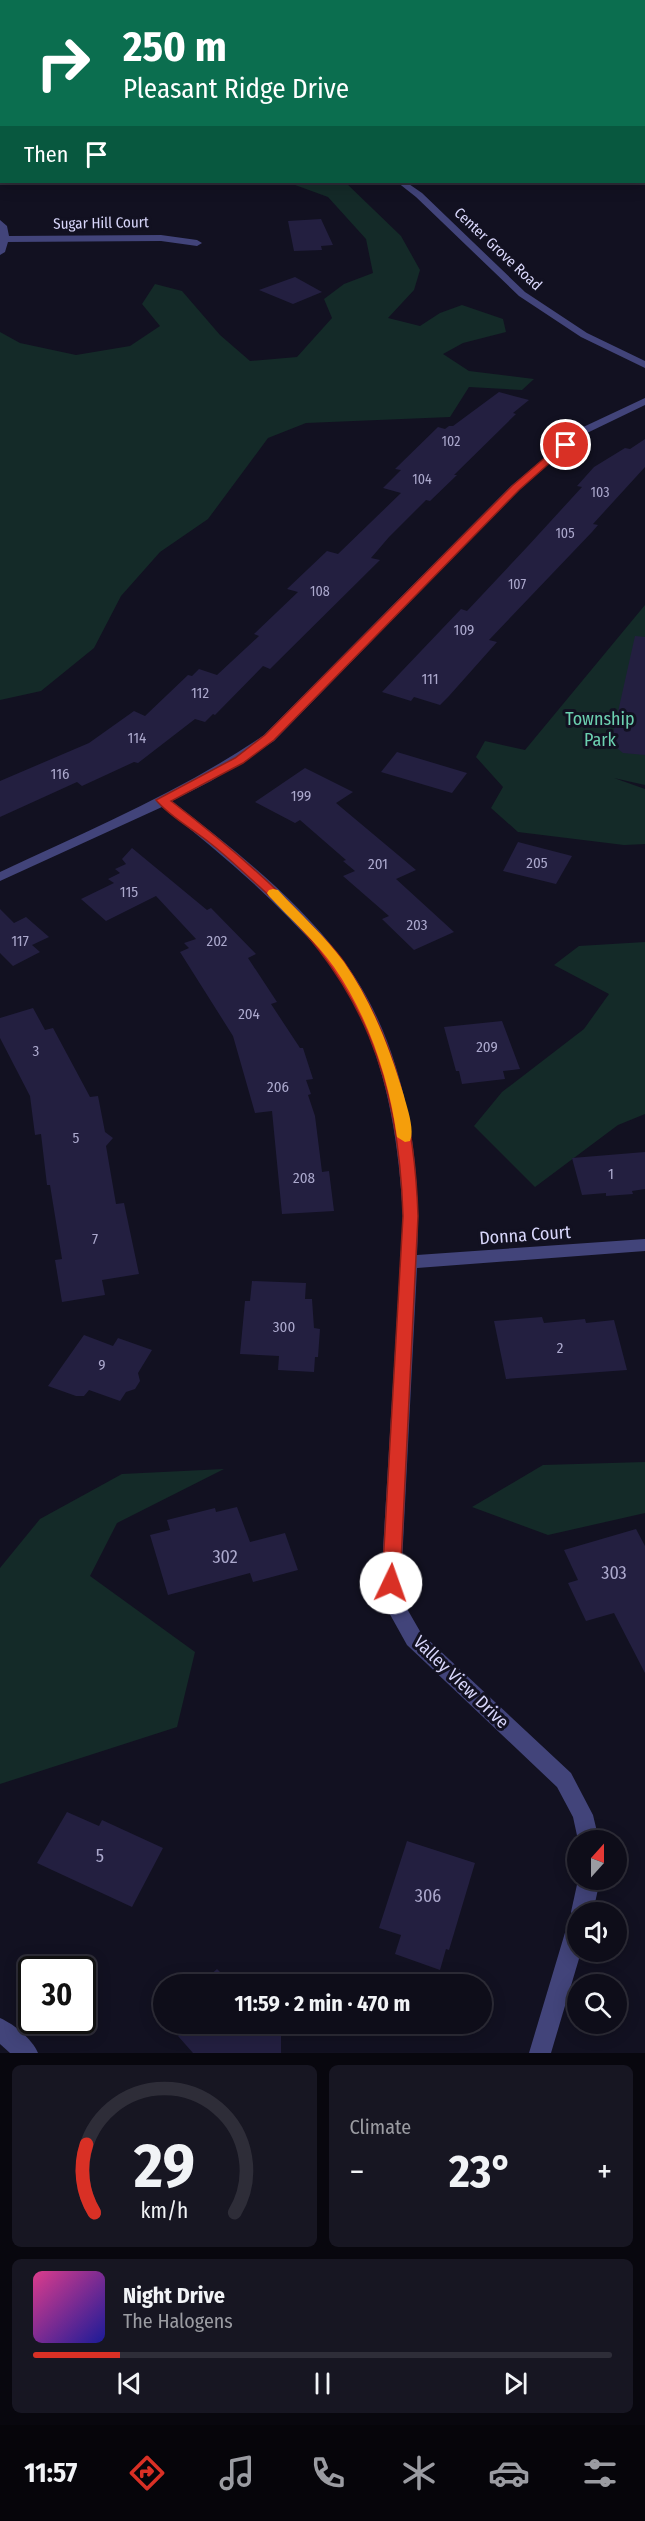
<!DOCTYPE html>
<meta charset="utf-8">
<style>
:root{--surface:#0e0d19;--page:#171622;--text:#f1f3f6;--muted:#9b9ca2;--line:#2e2d38;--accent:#d93025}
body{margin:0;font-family:"Fira Sans Condensed",sans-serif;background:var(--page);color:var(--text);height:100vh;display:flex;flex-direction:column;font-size:22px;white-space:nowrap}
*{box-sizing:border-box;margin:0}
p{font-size:20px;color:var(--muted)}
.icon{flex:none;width:33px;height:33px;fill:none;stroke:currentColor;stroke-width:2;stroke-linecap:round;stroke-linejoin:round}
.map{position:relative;height:2053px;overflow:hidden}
.side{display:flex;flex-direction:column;gap:12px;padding:12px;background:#08070e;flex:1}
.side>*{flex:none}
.guide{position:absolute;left:0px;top:0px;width:645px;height:183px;box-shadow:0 3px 15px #0003,0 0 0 2px var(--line);background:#0b6e4f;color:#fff;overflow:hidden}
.needle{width:39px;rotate:21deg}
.fabs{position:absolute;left:567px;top:1830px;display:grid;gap:12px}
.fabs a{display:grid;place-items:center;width:60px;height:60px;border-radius:50%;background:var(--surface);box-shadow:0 3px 15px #0003,0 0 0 2px var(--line);font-size:30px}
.speed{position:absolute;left:18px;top:1956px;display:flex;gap:12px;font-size:30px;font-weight:700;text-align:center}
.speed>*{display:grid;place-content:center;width:78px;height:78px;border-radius:50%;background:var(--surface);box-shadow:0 3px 15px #0003,0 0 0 2px var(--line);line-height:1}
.speed .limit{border:3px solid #111;border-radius:9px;background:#fff;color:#111}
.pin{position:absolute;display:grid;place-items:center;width:51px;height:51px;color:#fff;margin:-26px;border:3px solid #fff;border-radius:50%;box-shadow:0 2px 6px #0007}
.me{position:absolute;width:66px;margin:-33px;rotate:3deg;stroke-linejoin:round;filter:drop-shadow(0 0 4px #0008)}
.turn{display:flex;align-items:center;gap:21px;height:126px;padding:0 24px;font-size:27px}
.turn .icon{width:78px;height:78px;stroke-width:2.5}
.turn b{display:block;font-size:42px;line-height:51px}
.then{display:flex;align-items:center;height:57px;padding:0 24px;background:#0003;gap:12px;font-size:22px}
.big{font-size:45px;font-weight:700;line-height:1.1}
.side .widget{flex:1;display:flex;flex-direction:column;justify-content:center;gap:9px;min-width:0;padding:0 21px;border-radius:9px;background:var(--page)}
.side .dial{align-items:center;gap:0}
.dial svg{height:156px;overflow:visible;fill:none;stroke:var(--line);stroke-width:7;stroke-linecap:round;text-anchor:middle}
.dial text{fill:var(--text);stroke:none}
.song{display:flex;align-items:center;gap:18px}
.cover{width:72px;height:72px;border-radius:9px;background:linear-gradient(135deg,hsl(330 70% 55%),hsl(240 70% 35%))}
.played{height:6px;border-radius:3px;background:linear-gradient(90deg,var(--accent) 15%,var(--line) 15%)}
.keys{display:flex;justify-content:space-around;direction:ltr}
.heat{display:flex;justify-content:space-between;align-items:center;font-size:33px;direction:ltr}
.side .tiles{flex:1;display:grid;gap:12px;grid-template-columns:1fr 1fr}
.widget:last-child{grid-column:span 2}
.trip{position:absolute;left:153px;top:1974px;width:339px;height:60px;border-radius:30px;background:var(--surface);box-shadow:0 3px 15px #0003,0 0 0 2px var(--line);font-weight:700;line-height:60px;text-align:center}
.tabs{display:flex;height:96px;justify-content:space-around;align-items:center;background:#06050a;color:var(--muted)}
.tabs .icon{width:42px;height:42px}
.tabs .selected{color:var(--accent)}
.tabs b{font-size:27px;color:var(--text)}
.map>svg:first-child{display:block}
.green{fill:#142a28}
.building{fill:#231f40}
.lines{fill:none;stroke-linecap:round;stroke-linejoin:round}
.minor{fill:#42447a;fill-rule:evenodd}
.route{fill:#d93025;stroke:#8d1f18;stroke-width:1.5}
.slow{fill:#f59e0b}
.labels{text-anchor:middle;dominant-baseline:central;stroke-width:6;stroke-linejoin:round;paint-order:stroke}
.far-number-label{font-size:14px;fill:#aba8cc}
.far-street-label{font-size:15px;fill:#d8d6fa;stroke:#121121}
.number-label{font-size:15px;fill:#aba8cc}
.park-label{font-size:18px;fill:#6cd0b0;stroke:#121121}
.street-label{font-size:18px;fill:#d8d6fa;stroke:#121121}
.near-number-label{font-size:18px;fill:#aba8cc}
</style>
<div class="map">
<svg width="645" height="2053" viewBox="0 0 645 2053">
<rect width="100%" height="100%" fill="#121121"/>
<g class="green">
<polygon points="287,182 345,182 401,236 420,270 414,290 388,318 420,326 440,313 462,305 503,319 506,332 463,343 443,354 469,371 534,379 522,390 469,387 450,417 306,423 268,438 208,519 160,552 121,596 94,648 41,691 0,700 0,332 20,343 76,355 130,346 160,326 142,304 155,284 182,291 220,335 250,361 297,357 332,318 324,299 344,284 373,273 366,239 328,197"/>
<polygon points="645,605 645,785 614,778 645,789 645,844 624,845 518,832 491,808 503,787 476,757 485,741 525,750"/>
<polygon points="645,942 645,1114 618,1125 535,1187 474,1126 502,1092 584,1029 609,994 554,965 579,946"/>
<polygon points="645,1462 645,1513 548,1535 472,1507 543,1465"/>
<polygon points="224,1469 117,1523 90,1576 195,1652 177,1727 0,1784 0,1568 40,1519 122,1474"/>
</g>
<g class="building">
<polygon points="321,219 333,245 321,246 322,250 294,251 288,221"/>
<polygon points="295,277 322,292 293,304 259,290"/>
<polygon points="499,392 529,400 513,413 516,414 454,475 457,475 430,501 426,500 389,537 371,558 380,560 270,669 263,666 215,715 213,714 205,722 195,719 138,763 134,762 82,786 77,782 0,817 0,781 89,743 134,711 145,716 188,675 192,676 199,669 217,675 259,636 254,634 298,592 287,589 327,551 338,554 401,493 383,488 401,470 395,469 438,427 445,429 449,426 453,426"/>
<polygon points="645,439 645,467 593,524 598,525 592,532 489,640 497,642 449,696 440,705 414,697 411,701 382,692 461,609 467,611 528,546 582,487 577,486 594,467 625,448 630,449"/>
<polygon points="635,636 645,637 645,755 623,753 611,743"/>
<polygon points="397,752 467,773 452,793 381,772"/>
<polygon points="305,768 353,792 336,803 416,870 396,879 454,932 414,950 382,919 389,916 343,876 355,871 343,861 346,860 300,820 295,823 255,802"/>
<polygon points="518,842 572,856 556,884 503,871"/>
<polygon points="132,848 207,910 211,908 256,954 248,958 277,1002 271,1004 300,1048 303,1048 313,1079 306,1080 311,1094 308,1095 315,1116 322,1172 329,1171 334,1211 282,1214 272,1111 255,1113 233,1036 180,952 189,948 184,943 196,939 156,896 106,921 81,899 114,883 108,879 120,873 115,869 126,864 122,859"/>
<polygon points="0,909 14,923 26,917 49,937 32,945 40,952 13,966 0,953"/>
<polygon points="33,1008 45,1030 53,1028 90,1097 98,1096 105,1132 113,1138 106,1146 116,1204 124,1203 139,1274 102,1280 105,1295 62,1302 55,1260 62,1259 50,1185 47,1185 41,1134 35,1135 30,1096 0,1038 0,1018"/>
<polygon points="502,1021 520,1069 503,1071 505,1079 462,1084 459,1071 456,1071 444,1027"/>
<polygon points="645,1152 645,1189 632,1191 633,1194 606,1196 606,1193 582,1195 572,1158"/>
<polygon points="252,1281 306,1283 305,1299 312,1299 314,1328 320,1329 318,1357 315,1357 314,1372 278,1370 279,1356 240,1354 245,1301 250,1301"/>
<polygon points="542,1317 544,1323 585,1319 586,1323 614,1320 627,1370 506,1379 494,1321"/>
<polygon points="84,1335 113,1346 118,1338 152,1350 138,1373 140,1381 135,1389 126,1392 120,1401 89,1390 84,1396 76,1396 48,1386"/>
<polygon points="237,1507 250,1542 285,1533 298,1570 253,1582 250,1573 168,1595 150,1535 170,1530 167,1520 215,1508 216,1512"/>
<polygon points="636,1529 645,1546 645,1673 614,1613 586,1621 568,1583 578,1580 564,1550"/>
<polygon points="67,1812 99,1826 102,1820 163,1848 132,1907 37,1863"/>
<polygon points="407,1841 475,1863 449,1950 446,1949 440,1970 395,1954 401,1935 379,1928"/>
<polygon points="217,1969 232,1984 200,1984"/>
<polygon points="182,2024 273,2024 281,2032 281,2053 193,2053 178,2036 186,2028"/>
</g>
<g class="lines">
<g class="minor">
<rect x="0" y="61" width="2" height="4"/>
<polygon points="0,74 2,74 0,79"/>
<polygon points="397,182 406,182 422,193 525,292 587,333 645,361 645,368 581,337 519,296 416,197"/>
<polygon points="0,220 7,226 9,236 161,235 197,240 202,243 197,246 161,241 8,242 5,252 0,255"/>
<path d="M645,398V405L587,433L552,460L519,490L274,741L211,781L172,801C231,847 294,896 340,956C404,1039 422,1153 417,1255L645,1239V1251L417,1268L401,1583L406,1607L421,1633L571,1773L593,1815L599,1840H578L573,1817L557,1787L407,1645L387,1609L381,1583L403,1216C398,1129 383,1038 331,965C319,948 303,933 289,918C249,877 206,841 162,807L0,881V872C91,829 181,792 264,735L511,486L579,429Z"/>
<polygon points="578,1880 600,1880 593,1912 578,1912 578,1952 581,1952 551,2053 529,2053 567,1926 573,1917 571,1912"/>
<path d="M0,2018C14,2024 32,2039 38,2053H10L0,2044Z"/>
</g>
</g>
<path class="route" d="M562,443L570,445L519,490L274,740L243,763L171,801C218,837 263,874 304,918C318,932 333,946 344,962C397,1040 415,1124 418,1216L400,1583L397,1588L391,1591L385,1588L382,1583L403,1216C399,1081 364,981 261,888C244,873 228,857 210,843C193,829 170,817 156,800L235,758L265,735L512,486Z"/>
<path class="slow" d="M273,889L278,890C299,913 325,936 344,962C372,1002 390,1049 404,1096C407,1108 415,1129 410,1141L405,1142L397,1137C389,1078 368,1016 334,967C316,941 290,919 269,896L267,893L269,890Z"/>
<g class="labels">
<g class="far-number-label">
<text x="451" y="441">102</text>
<text x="422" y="479">104</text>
<text x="600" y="492">103</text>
<text x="565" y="533">105</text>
<text x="517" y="584">107</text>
<text x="320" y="591">108</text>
</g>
<g class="far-street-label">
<text transform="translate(101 223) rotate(-1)">Sugar Hill Court</text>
<text transform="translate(498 249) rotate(43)">Center Grove Road</text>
</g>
<g class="number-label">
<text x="464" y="630">109</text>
<text x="430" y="679">111</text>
<text x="200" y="693">112</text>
<text x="137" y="738">114</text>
<text x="60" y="774">116</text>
<text x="301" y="796">199</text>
<text x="537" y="863">205</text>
<text x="378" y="864">201</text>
<text x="129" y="892">115</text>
<text x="417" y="925">203</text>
<text x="20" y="941">117</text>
<text x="217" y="941">202</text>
<text x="249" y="1014">204</text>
<text x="487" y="1047">209</text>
<text x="36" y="1051">3</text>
<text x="278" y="1087">206</text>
<text x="76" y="1138">5</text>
<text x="611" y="1174">1</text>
<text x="304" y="1178">208</text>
<text x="95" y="1239">7</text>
<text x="284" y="1327">300</text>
<text x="560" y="1348">2</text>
<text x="102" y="1365">9</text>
</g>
<g class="park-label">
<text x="600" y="719">Township<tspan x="600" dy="21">Park</tspan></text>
</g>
<g class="street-label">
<text transform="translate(525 1235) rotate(-4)">Donna Court</text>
<text transform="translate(461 1682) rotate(44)">Valley View Drive</text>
</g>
<g class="near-number-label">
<text x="225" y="1557">302</text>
<text x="614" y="1573">303</text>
<text x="100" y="1856">5</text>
<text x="428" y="1896">306</text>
</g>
</g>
</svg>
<div class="fabs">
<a><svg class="needle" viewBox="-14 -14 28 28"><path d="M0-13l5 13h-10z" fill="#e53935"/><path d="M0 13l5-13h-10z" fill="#9b9ca2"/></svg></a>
<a><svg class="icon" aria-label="sound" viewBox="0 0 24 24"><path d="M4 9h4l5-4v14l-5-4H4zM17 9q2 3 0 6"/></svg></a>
<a><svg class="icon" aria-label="search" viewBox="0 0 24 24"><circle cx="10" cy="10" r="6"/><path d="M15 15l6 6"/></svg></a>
</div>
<div class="speed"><div class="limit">30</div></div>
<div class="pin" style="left:566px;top:445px;background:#d93025"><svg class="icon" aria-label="arrive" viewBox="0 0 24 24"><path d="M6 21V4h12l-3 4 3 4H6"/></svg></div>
<svg class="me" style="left:391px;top:1583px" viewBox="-20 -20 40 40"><circle r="19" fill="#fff"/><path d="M0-13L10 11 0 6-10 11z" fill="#d93025"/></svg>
<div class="trip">11:59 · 2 min · 470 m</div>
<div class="guide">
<div class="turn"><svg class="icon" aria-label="right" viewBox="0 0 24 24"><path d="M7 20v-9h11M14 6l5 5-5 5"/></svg><div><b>250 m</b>Pleasant Ridge Drive</div></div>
<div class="then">Then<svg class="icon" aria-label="arrive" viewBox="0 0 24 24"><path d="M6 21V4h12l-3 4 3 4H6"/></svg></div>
</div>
</div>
<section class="side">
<div class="tiles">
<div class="widget dial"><svg viewBox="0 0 100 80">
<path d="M14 69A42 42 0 1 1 86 69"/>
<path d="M14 69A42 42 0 0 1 10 34" stroke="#d93025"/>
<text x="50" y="56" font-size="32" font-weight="700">29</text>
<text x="50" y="72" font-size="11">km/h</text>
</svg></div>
<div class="widget"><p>Climate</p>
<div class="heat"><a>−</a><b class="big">23°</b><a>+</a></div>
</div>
<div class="widget">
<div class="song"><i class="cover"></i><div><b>Night Drive</b><p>The Halogens</p></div></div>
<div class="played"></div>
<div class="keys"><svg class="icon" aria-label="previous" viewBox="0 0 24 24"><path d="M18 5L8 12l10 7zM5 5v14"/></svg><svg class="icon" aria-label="pause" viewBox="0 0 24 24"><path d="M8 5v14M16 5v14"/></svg><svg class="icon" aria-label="next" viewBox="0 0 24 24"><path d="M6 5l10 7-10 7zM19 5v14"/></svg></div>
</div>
</div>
</section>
<nav class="tabs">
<b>11:57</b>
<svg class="icon selected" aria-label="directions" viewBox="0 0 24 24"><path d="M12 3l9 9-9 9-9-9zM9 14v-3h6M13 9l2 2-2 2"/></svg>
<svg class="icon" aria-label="music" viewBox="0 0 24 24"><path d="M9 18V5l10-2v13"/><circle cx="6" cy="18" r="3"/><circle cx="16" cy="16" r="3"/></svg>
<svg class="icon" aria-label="phone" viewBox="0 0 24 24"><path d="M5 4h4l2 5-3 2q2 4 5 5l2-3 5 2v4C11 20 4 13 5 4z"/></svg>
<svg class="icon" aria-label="climate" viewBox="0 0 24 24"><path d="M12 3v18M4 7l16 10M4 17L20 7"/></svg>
<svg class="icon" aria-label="car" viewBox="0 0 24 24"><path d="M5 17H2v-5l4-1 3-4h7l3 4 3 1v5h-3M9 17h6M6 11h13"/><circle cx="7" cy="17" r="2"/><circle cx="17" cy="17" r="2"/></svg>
<svg class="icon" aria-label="filters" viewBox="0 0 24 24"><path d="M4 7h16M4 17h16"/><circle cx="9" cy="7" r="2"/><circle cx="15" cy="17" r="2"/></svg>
</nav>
